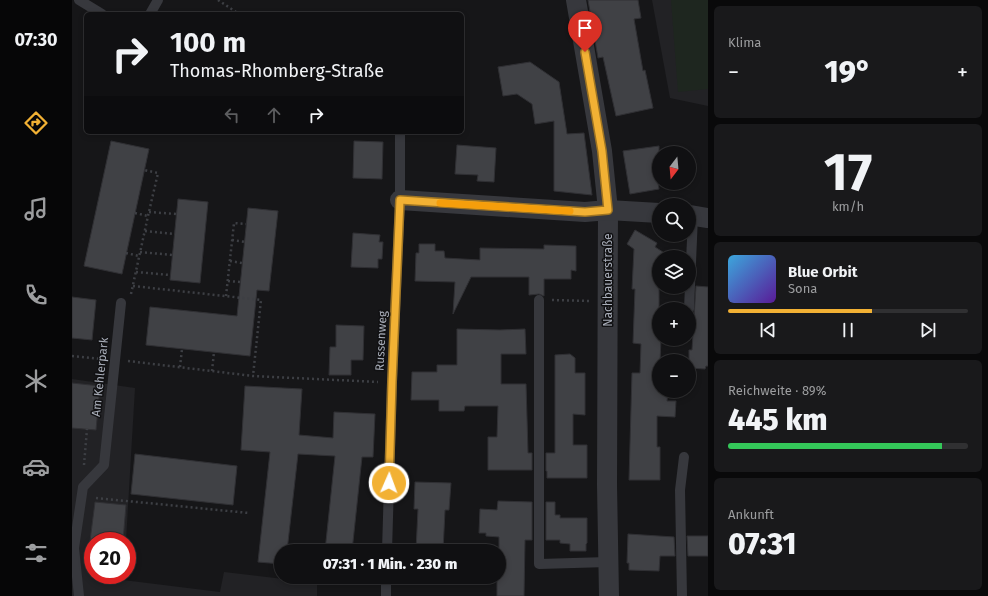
<!DOCTYPE html>
<html lang="de">
<meta charset="utf-8">
<style>
:root{--surface:#101012;--page:#19191b;--text:#f1f3f6;--muted:#9c9d9f;--line:#303032;--accent:#f2b134}
body{margin:0;font-family:"Fira Sans",sans-serif;background:var(--page);color:var(--text);height:100vh;display:flex;flex-direction:column;font-size:15px;white-space:nowrap}
*{box-sizing:border-box;margin:0}
p{font-size:13px;color:var(--muted)}
.icon{flex:none;width:22px;height:22px;fill:none;stroke:currentColor;stroke-width:2;stroke-linecap:round;stroke-linejoin:round}
.map{position:relative;flex:1;overflow:hidden}
.panel{display:flex;flex-direction:column;gap:6px;padding:6px;background:#09090a;width:280px}
.panel>*{flex:none}
.top-card{position:absolute;left:12px;top:12px;width:380px;height:122px;border-radius:6px;box-shadow:0 2px 6px #0003,0 0 0 1px var(--line);background:#101012;color:var(--text);overflow:hidden}
.needle{width:26px;rotate:196deg}
.buttons{position:absolute;left:580px;top:146px;display:grid;gap:8px}
.buttons a{display:grid;place-items:center;width:44px;height:44px;border-radius:50%;background:var(--surface);box-shadow:0 2px 6px #0003,0 0 0 1px var(--line);font-size:20px}
.speed{position:absolute;left:12px;top:532px;display:flex;gap:8px;font-size:20px;font-weight:700;text-align:center}
.speed>*{display:grid;place-content:center;width:52px;height:52px;border-radius:50%;background:var(--surface);box-shadow:0 2px 6px #0003,0 0 0 1px var(--line);line-height:1}
.speed .limit{border:6px solid #d22;background:#fff;color:#111}
.pin{position:absolute;display:grid;place-items:center;width:34px;height:34px;color:#fff;margin:-41px -17px;border-radius:50% 50% 50% 0;rotate:-45deg;box-shadow:0 0 4px #0007}
.pin .icon{rotate:45deg}
.me{position:absolute;width:44px;margin:-22px;rotate:2deg;stroke-linejoin:round;filter:drop-shadow(0 0 3px #0008)}
.turn{display:flex;align-items:center;gap:14px;height:84px;padding:0 20px;font-size:18px}
.turn .icon{width:52px;height:52px;stroke-width:2.5}
.turn b{display:block;font-size:28px;line-height:34px}
.lanes{display:flex;align-items:center;height:38px;padding:0 20px;background:#0003;justify-content:center;gap:20px;direction:ltr}
.lanes .off{opacity:.35}
.big{font-size:30px;font-weight:800;line-height:1.1}
.panel .tile{flex:1;display:flex;flex-direction:column;justify-content:center;gap:6px;min-width:0;padding:0 14px;border-radius:6px;background:var(--page)}
.panel .dial{align-items:center;gap:0}
.dial b{font-size:52px;line-height:1}
.song{display:flex;align-items:center;gap:12px}
.cover{width:48px;height:48px;border-radius:6px;background:linear-gradient(135deg,hsl(200 70% 55%),hsl(270 70% 35%))}
.played{height:4px;border-radius:2px;background:linear-gradient(90deg,var(--accent) 60%,var(--line) 60%)}
.keys{display:flex;justify-content:space-around;direction:ltr}
.heat{display:flex;justify-content:space-between;align-items:center;font-size:22px;direction:ltr}
.charge{height:6px;border-radius:3px;background:linear-gradient(90deg,#34c759 89%,var(--line) 0)}
.trip{position:absolute;left:202px;top:544px;width:232px;height:40px;border-radius:20px;background:var(--surface);box-shadow:0 2px 6px #0003,0 0 0 1px var(--line);font-weight:800;line-height:40px;text-align:center}
main{display:flex;flex:1;min-height:0}
.menu{display:flex;flex-direction:column;width:72px;justify-content:space-around;align-items:center;background:#060607;color:var(--muted)}
.menu .icon{width:28px;height:28px}
.menu .current{color:var(--accent)}
.menu b{font-size:18px;color:var(--text)}
.map>svg:first-child{display:block}
.built{fill:#222225}
.green{fill:#1e261f}
.building{fill:#404145;stroke:#303034}
.lines{fill:none;stroke-linecap:round;stroke-linejoin:round}
.path{stroke:#3d3f44;stroke-width:2.5;stroke-dasharray:2 3;stroke-linecap:butt}
.service{stroke:#37383d;stroke-width:10}
.minor{stroke:#37383d;stroke-width:20}
.route-casing{stroke:#9d7322;stroke-width:10}
.route{stroke:#f2b134;stroke-width:7}
.slow{stroke:#f59e0b;stroke-width:7}
.labels{text-anchor:middle;dominant-baseline:central;stroke-width:3;stroke-linejoin:round;paint-order:stroke}
.street-label{font-size:12px;fill:#a8adb8;stroke:#111113}
</style>
<main>
<nav class="menu">
<b>07:30</b>
<svg class="icon current" aria-label="directions" viewBox="0 0 24 24"><path d="M12 3l9 9-9 9-9-9zM9 14v-3h6M13 9l2 2-2 2"/></svg>
<svg class="icon" aria-label="music" viewBox="0 0 24 24"><path d="M9 18V5l10-2v13"/><circle cx="6" cy="18" r="3"/><circle cx="16" cy="16" r="3"/></svg>
<svg class="icon" aria-label="phone" viewBox="0 0 24 24"><path d="M5 4h4l2 5-3 2q2 4 5 5l2-3 5 2v4C11 20 4 13 5 4z"/></svg>
<svg class="icon" aria-label="climate" viewBox="0 0 24 24"><path d="M12 3v18M4 7l16 10M4 17L20 7"/></svg>
<svg class="icon" aria-label="car" viewBox="0 0 24 24"><path d="M5 17H2v-5l4-1 3-4h7l3 4 3 1v5h-3M9 17h6M6 11h13"/><circle cx="7" cy="17" r="2"/><circle cx="17" cy="17" r="2"/></svg>
<svg class="icon" aria-label="filters" viewBox="0 0 24 24"><path d="M4 7h16M4 17h16"/><circle cx="9" cy="7" r="2"/><circle cx="15" cy="17" r="2"/></svg>
</nav>
<div class="map">
<svg width="636" height="596" viewBox="0 0 636 596">
<rect width="100%" height="100%" fill="#161618"/>
<g class="built">
<polygon points="580,0 636,0 636,106 598,98"/>
<polygon points="0,379 63,388 54,541 21,541 21,575 51,575 51,580 148,592 152,572 245,583 245,596 0,596"/>
</g>
<polygon class="green" points="599,0 636,0 636,89 606,92"/>
<g class="building">
<polygon points="516,0 566,0 569,18 562,19 571,71 573,70 581,108 544,116 531,57 526,58"/>
<polygon points="458,62 487,82 495,134 512,133 520,195 482,191 482,121 463,124 460,104 445,94 431,96 426,67"/>
<polygon points="39,141 77,149 50,274 12,266"/>
<polygon points="282,141 311,142 310,179 281,178"/>
<polygon points="385,145 424,148 422,182 405,181 406,175 383,174"/>
<polygon points="587,146 587,163 583,163 587,189 558,194 551,151"/>
<polygon points="106,199 136,202 128,283 98,280"/>
<polygon points="176,208 206,211 197,291 185,290 178,356 74,345 78,307 165,316"/>
<polygon points="563,230 585,243 583,247 594,254 592,257 587,257 587,339 589,339 588,361 587,361 587,391 596,391 595,401 604,401 603,417 585,416 585,447 588,447 588,480 557,480 560,373 568,373 569,344 561,343 563,289 560,289 562,249 555,244"/>
<polygon points="281,233 308,235 307,242 311,242 310,259 306,259 306,268 279,267"/>
<polygon points="347,244 363,244 363,251 372,251 373,258 408,260 408,248 472,249 472,245 504,246 504,271 499,270 499,279 472,279 472,296 467,294 457,295 457,277 399,277 381,314 383,282 343,281 344,253 347,253"/>
<polygon points="624,286 636,287 636,366 634,366 633,369 617,368 617,350 620,350"/>
<polygon points="0,297 24,300 20,340 0,338"/>
<polygon points="264,325 292,326 291,360 279,360 279,375 257,375 258,347 264,347"/>
<polygon points="385,329 428,330 453,329 454,354 429,354 429,384 454,384 456,453 460,453 460,470 416,470 416,437 425,437 426,406 393,406 392,411 367,411 367,400 339,400 340,372 365,372 365,365 385,365"/>
<polygon points="498,354 503,358 503,373 513,373 513,415 501,414 501,445 515,445 515,478 475,478 475,471 474,471 474,453 483,453 483,355"/>
<polygon points="0,383 28,386 24,430 0,428"/>
<polygon points="173,386 230,389 227,435 261,438 262,412 303,414 301,457 290,457 280,551 253,551 263,456 226,454 215,551 209,551 209,564 186,562 198,452 169,450"/>
<polygon points="63,454 165,466 161,505 59,494"/>
<polygon points="343,482 379,483 377,510 373,510 371,551 344,551 346,509 342,509"/>
<polygon points="426,501 460,502 460,540 453,540 452,596 425,596 425,577 427,577 427,537 414,536 414,533 407,533 408,509 425,510"/>
<polygon points="23,502 54,505 51,541 18,541"/>
<polygon points="474,502 483,502 483,515 488,515 488,518 515,518 515,543 514,544 514,551 498,551 498,544 488,543 488,540 474,540"/>
<polygon points="556,534 602,537 603,556 588,556 587,571 557,570 557,563 555,563"/>
<polygon points="615,536 636,536 636,556 616,556"/>
</g>
<g class="lines">
<g class="path">
<polyline points="146,0 167,14"/>
<polyline points="77,212 104,214"/>
<polyline points="63,213 76,216"/>
<polyline points="73,231 103,234"/>
<polyline points="160,240 173,242"/>
<polyline points="68,252 100,255"/>
<polyline points="54,253 67,256"/>
<polyline points="158,261 170,263"/>
<polyline points="64,272 98,275"/>
<polyline points="156,281 168,282"/>
<polyline points="61,286 189,300 181,376"/>
<polyline points="59,294 76,216 86,173 72,170"/>
<polyline points="154,296 162,223 174,224"/>
<polyline points="480,300 517,301"/>
<polyline points="0,356 29,359"/>
<polyline points="56,361 181,376 306,382"/>
<polyline points="108,367 110,349"/>
<polyline points="140,371 142,352"/>
<polyline points="12,465 15,429"/>
<polyline points="24,498 177,513"/>
</g>
<g class="service">
<polyline points="7,0 30,14"/>
<polyline points="78,14 86,0"/>
<polyline points="467,300 467,564 536,562"/>
<polyline points="617,309 621,216"/>
<polyline points="315,551 320,382 328,200 328,132"/>
<polyline points="7,596 2,548 11,487 32,465 49,303"/>
<polyline points="314,596 314,577"/>
<polyline points="610,596 608,490 612,457"/>
</g>
<g class="minor">
<polyline points="504,0 530,151 536,210 535,485 537,596"/>
<polyline points="328,200 513,212 536,210 587,213"/>
<polyline points="617,215 636,218"/>
</g>
</g>
<g class="lines">
<g class="route-casing">
<polyline id="route" points="317,483 320,382 328,200 513,212 536,210 530,151 513,52"/>
</g>
<use href="#route" class="route"/>
<polyline class="slow" points="368,203 498,211"/>
</g>
<g class="labels">
<g class="street-label">
<text transform="translate(536 280) rotate(-90)">Nachbauerstraße</text>
<text transform="translate(309 341) rotate(-87)">Russenweg</text>
<text transform="translate(28 377) rotate(-84)">Am Kehlerpark</text>
</g>
</g>
</svg>
<div class="buttons">
<a><svg class="needle" viewBox="-14 -14 28 28"><path d="M0-13l5 13h-10z" fill="#e53935"/><path d="M0 13l5-13h-10z" fill="#9c9d9f"/></svg></a>
<a><svg class="icon" aria-label="search" viewBox="0 0 24 24"><circle cx="10" cy="10" r="6"/><path d="M15 15l6 6"/></svg></a>
<a><svg class="icon" aria-label="layers" viewBox="0 0 24 24"><path d="M12 4l9 5-9 5-9-5zM3 14l9 5 9-5"/></svg></a>
<a>+</a>
<a>−</a>
</div>
<div class="speed"><div class="limit">20</div></div>
<div class="pin" style="left:513px;top:52px;background:#d93025"><svg class="icon" aria-label="arrive" viewBox="0 0 24 24"><path d="M6 21V4h12l-3 4 3 4H6"/></svg></div>
<svg class="me" style="left:317px;top:483px" viewBox="-20 -20 40 40"><circle r="17" fill="#f2b134" stroke="#fff" stroke-width="3"/><path d="M0-11L8 9 0 5-8 9z" fill="#fff"/></svg>
<div class="trip">07:31 · 1 Min. · 230 m</div>
<div class="top-card">
<div class="turn"><svg class="icon" aria-label="right" viewBox="0 0 24 24"><path d="M7 20v-9h11M14 6l5 5-5 5"/></svg><div><b>100 m</b>Thomas-Rhomberg-Straße</div></div>
<div class="lanes"><svg class="icon off" aria-label="left" viewBox="0 0 24 24"><path d="M17 20v-9H6M10 6l-5 5 5 5"/></svg><svg class="icon off" aria-label="ahead" viewBox="0 0 24 24"><path d="M12 20V5M6 11l6-6 6 6"/></svg><svg class="icon" aria-label="right" viewBox="0 0 24 24"><path d="M7 20v-9h11M14 6l5 5-5 5"/></svg></div>
</div>
</div>
<section class="panel">
<div class="tile"><p>Klima</p>
<div class="heat"><a>−</a><b class="big">19°</b><a>+</a></div>
</div>
<div class="tile dial"><b>17</b><p>km/h</p></div>
<div class="tile">
<div class="song"><i class="cover"></i><div><b>Blue Orbit</b><p>Sona</p></div></div>
<div class="played"></div>
<div class="keys"><svg class="icon" aria-label="previous" viewBox="0 0 24 24"><path d="M18 5L8 12l10 7zM5 5v14"/></svg><svg class="icon" aria-label="pause" viewBox="0 0 24 24"><path d="M8 5v14M16 5v14"/></svg><svg class="icon" aria-label="next" viewBox="0 0 24 24"><path d="M6 5l10 7-10 7zM19 5v14"/></svg></div>
</div>
<div class="tile"><p>Reichweite · 89%</p><b class="big">445 km</b><div class="charge"></div></div>
<div class="tile"><p>Ankunft</p><b class="big">07:31</b></div>
</section>
</main>
